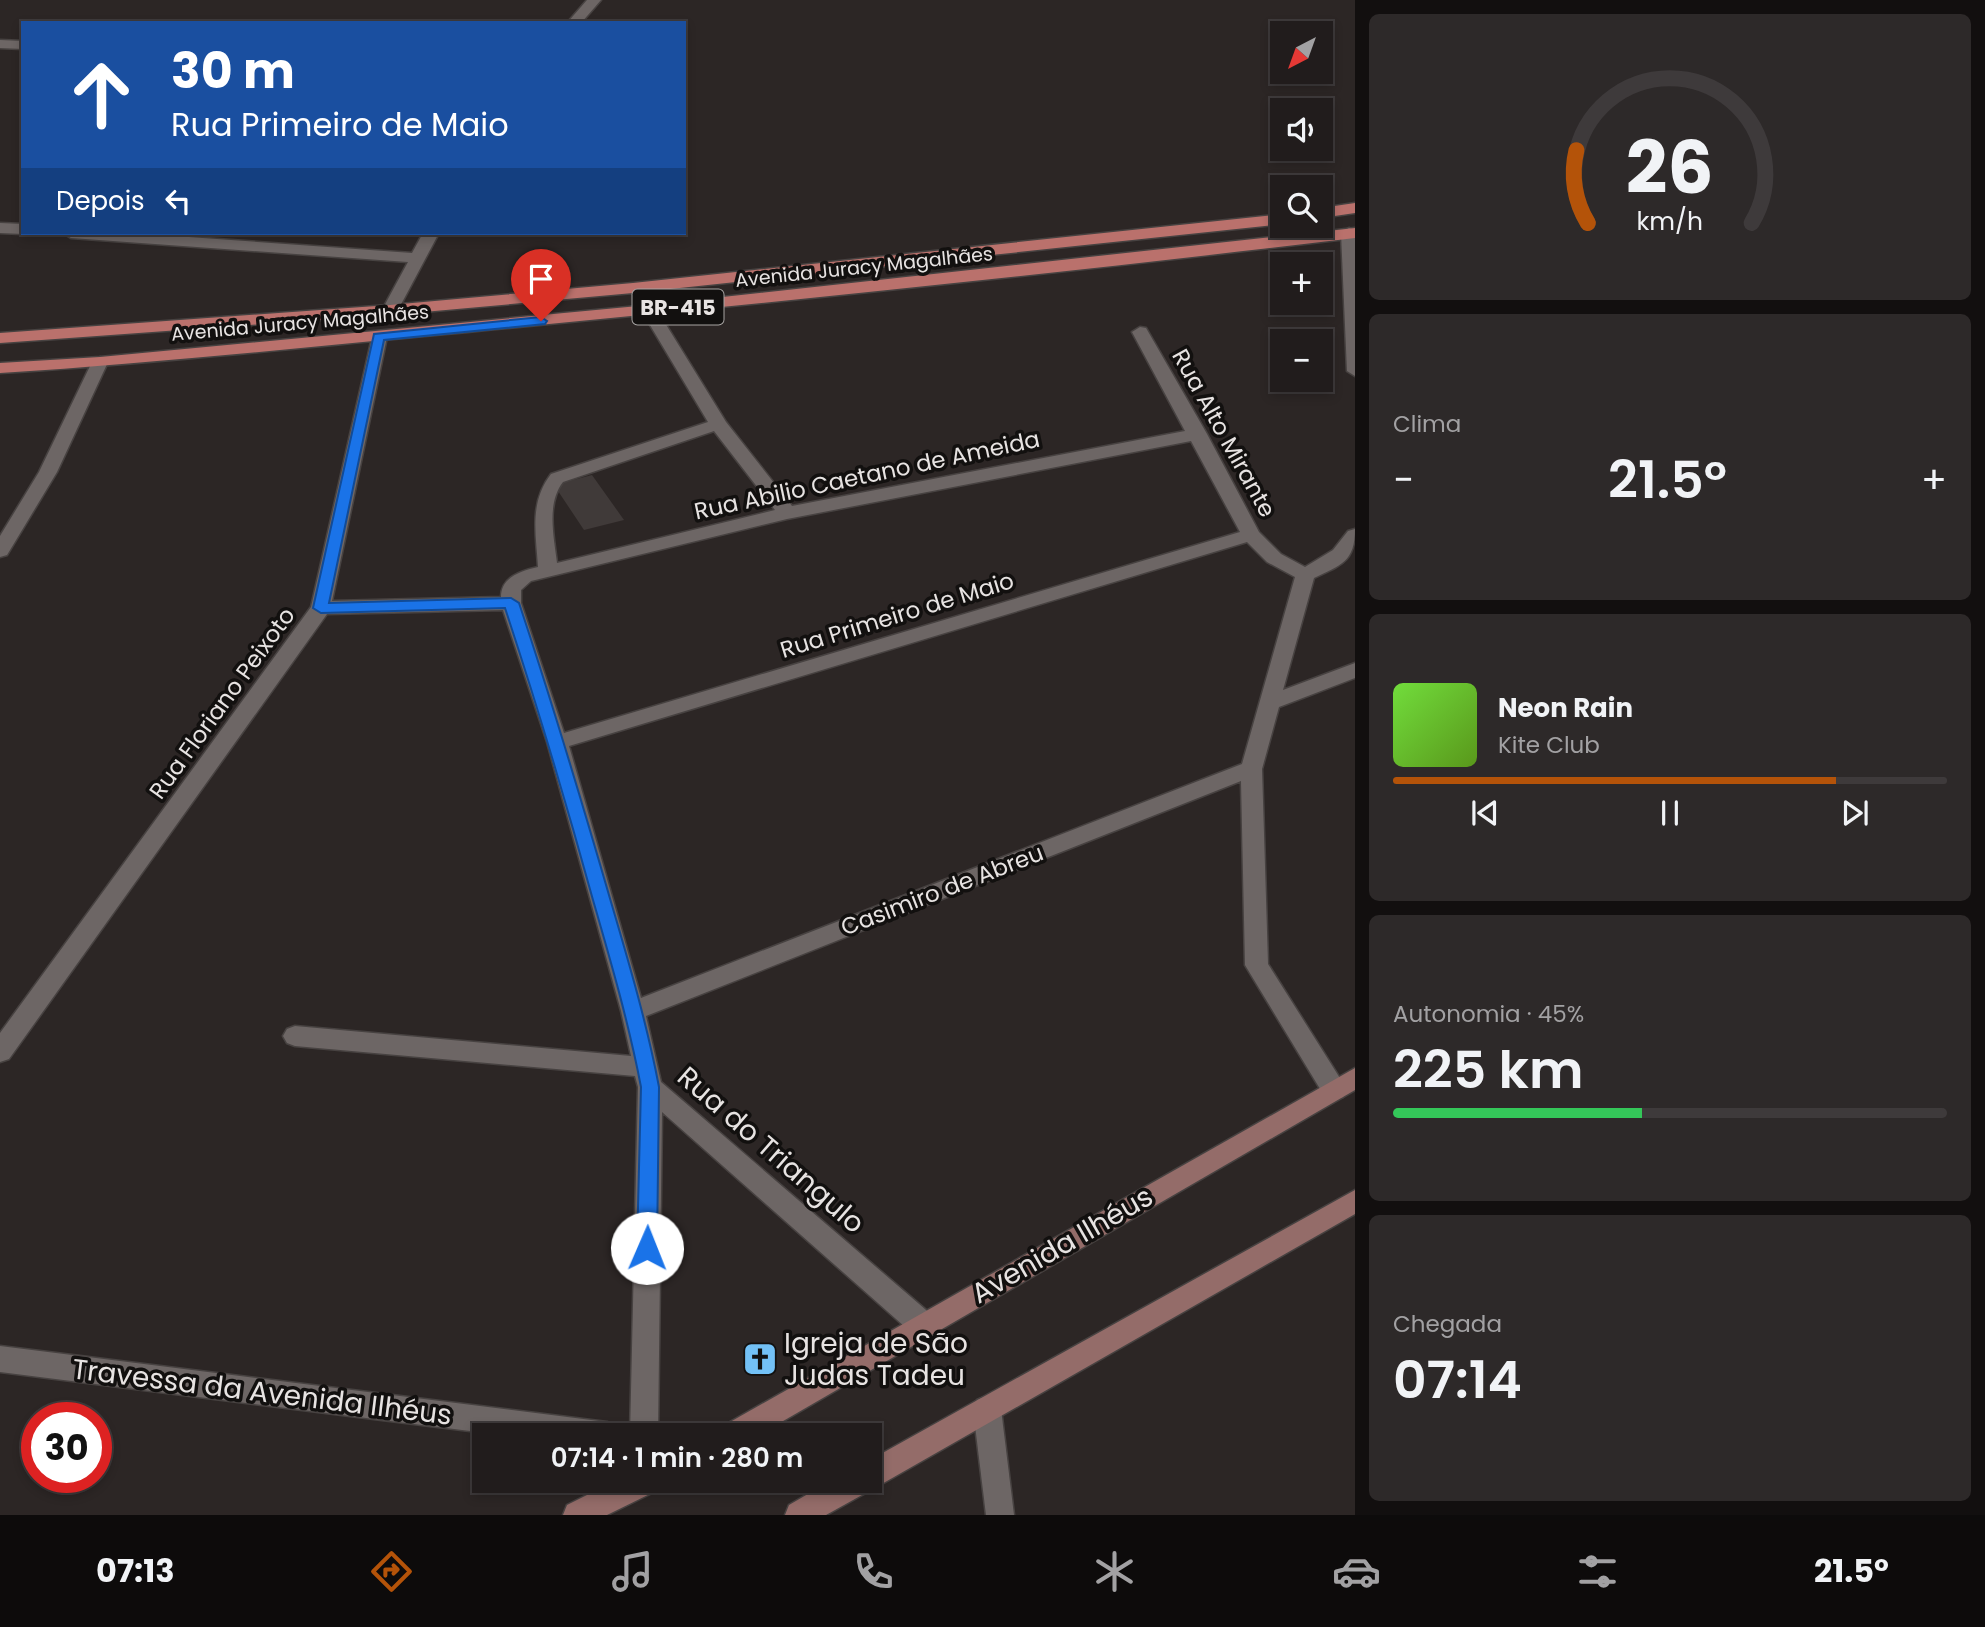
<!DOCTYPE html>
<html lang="pt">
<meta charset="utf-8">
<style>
:root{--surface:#211c1c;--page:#2d2929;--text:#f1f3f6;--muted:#a2a1a3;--line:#3e3a3b;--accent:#b45309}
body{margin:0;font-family:Poppins,sans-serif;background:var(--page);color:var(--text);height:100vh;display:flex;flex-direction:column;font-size:26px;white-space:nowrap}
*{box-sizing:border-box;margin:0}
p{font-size:23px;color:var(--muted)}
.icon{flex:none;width:38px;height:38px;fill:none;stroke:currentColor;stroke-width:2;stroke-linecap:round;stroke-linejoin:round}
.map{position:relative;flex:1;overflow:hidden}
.details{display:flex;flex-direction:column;gap:14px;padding:14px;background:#120f0f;width:630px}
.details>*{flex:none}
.guide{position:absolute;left:21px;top:21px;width:665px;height:214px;border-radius:0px;box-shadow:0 4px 10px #0003,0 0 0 2px var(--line);background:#1a4fa0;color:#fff;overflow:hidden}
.needle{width:46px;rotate:221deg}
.buttons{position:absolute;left:1270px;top:21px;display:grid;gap:14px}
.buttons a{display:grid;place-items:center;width:63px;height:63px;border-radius:0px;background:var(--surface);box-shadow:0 4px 10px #0003,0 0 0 2px var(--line);font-size:35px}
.speed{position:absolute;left:21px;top:1402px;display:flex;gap:14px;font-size:35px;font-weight:700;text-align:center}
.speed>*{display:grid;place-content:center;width:91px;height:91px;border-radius:50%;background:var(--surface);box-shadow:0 4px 10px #0003,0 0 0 2px var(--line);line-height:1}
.speed .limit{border:10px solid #d22;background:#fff;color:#111}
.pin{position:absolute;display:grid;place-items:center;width:60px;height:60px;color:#fff;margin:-72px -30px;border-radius:50% 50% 50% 0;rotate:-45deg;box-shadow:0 0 7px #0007}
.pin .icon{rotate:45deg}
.me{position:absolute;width:77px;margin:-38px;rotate:1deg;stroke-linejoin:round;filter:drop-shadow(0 0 5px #0008)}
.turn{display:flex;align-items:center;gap:24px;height:147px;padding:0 35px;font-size:32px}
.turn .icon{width:91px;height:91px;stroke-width:2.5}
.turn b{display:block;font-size:49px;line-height:60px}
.then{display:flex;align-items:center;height:66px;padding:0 35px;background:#0003;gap:14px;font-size:26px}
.big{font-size:52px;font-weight:600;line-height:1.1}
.details .tile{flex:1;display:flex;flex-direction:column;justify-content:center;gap:10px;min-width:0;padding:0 24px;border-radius:10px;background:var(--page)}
.details .dial{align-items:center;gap:0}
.dial svg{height:182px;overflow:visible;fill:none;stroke:var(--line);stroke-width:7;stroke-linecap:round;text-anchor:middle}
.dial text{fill:var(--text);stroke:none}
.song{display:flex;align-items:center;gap:21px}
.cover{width:84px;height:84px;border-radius:10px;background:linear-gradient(135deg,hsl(100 70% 55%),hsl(90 70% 35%))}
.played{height:7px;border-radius:4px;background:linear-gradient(90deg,var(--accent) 80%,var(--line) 80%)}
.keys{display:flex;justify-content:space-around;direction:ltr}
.heat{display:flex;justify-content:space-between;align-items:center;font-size:38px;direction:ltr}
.charge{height:10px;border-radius:5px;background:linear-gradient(90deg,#34c759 45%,var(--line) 0)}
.trip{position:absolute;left:472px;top:1423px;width:410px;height:70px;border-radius:0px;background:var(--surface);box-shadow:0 4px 10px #0003,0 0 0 2px var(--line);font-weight:600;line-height:70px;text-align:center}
.menu{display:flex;height:112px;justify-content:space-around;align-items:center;background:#0d0b0b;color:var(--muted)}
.menu .icon{width:49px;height:49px}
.menu .on{color:var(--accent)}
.menu b{font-size:32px;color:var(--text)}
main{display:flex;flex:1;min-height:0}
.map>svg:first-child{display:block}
.building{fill:#403a39}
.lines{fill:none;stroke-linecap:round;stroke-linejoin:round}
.minor-casing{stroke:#474241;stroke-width:3}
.tertiary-casing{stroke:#474241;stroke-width:3}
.secondary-casing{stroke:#474241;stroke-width:3}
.primary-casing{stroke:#474241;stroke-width:3}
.minor{fill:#6d6665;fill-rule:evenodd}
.tertiary{fill:#6d6665;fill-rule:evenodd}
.secondary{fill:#946c69;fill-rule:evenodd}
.primary{fill:#ba716c;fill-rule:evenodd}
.route{fill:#1a73e8;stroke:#114b97;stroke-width:2}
.labels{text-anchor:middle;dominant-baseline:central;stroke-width:7;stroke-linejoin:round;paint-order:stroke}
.far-street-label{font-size:19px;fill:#e7e3e2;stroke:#12100f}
.shield{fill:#12100f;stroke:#a7a4a3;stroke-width:2}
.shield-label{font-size:21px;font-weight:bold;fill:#e7e3e2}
.street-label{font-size:23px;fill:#e7e3e2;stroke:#12100f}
.near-street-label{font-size:28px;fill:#e7e3e2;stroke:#12100f}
.near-poi-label{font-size:28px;fill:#e7e3e2;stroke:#12100f;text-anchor:start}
</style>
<main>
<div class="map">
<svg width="1355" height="1515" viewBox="0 0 1355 1515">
<rect width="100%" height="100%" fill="#2c2625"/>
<polygon class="building" points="592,475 624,520 584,530 554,485"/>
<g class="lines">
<g class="minor-casing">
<g id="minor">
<polygon points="587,0 601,0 581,23 567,23"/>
<polygon points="0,40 23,41 23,49 0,48"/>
<polygon points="0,223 23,224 23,233 27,233 23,234 0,233"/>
<polygon points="1349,228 1355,230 1355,376 1347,371 1341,233"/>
<polygon points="63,233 132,233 412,253 423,233 439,233 398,310 390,315 382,310 408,262 71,238"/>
<path d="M649,305L657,310L726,422L792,506L1185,431L1132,332L1140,327L1146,328L1207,434L1259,532L1281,554L1305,567L1333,550L1348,531L1355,529C1355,562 1341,565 1314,578L1283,690L1355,663V678L1279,707L1262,769L1268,964L1343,1083L1346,1090L1343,1097L1334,1100L1325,1097L1245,965L1241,781L646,1016L661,1082L933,1316L936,1325L933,1334L923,1337L913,1334L662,1112L658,1435H630L638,1087L635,1076L295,1046L287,1043L283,1036L287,1029L295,1026L631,1056L621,1011L547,742L503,610L327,614L9,1059L0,1062V1033L311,607L373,333L379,332L387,337L332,601L501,597C501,577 521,571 538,567C536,533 529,503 551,474L708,422L641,310ZM714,431L775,510L557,563C554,537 546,504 563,482ZM1191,441L1240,532L564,733L521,603V590L531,581L787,519ZM1247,542L1267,562L1295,577L1242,764L641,998L569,746Z"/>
<polygon points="100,357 108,362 57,472 7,555 0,557 0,536 39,472 92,362"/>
<polygon points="987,1396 997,1400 1001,1409 1014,1515 986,1515 973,1409 977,1400"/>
</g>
</g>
<g class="tertiary-casing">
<polygon id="tertiary" points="0,1346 607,1422 617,1426 621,1435 502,1435 0,1372"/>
</g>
<g class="secondary-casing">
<g id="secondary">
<polygon points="1355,1068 1355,1090 759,1435 719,1435 723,1426"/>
<polygon points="1355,1190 1355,1214 880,1485 826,1515 785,1515 789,1505 832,1480 870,1480 870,1460"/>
<polygon points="617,1480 662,1480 658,1490 607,1515 563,1515 567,1505"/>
</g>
</g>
<g class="primary-casing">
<g id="primary">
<polygon points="1355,203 1355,213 1321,218 1321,208"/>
<polygon points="1283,214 1283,224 633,293 390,315 0,343 0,333 390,305 633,283"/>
<path d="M1355,228V238C1063,273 770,303 477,331C318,346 159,363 0,373V363L100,357L649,305Z"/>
</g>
</g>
<use href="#minor" class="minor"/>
<use href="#tertiary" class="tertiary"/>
<use href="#secondary" class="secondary"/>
<use href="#primary" class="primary"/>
</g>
<path class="route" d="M541,317L547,321L545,324L384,340L329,603L511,598L519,603C552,702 582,802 611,902C629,963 647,1024 659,1087L657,1248L654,1254L647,1256L640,1254L637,1248L641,1087C629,1024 611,962 593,900C566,802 537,705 505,608L321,613L313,608L374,334Z"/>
<defs>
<g id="church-square" transform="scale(1.75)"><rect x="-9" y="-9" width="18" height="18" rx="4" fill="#73c1f6" stroke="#12100f"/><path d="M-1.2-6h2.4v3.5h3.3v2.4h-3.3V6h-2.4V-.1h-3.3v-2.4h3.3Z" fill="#111"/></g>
</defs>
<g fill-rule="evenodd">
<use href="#church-square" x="760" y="1359"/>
</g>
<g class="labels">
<g class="far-street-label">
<text transform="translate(864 267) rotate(-6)">Avenida Juracy Magalhães</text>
<text transform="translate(300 323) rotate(-5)">Avenida Juracy Magalhães</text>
</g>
<rect class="shield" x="632.5" y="289.5" width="91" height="35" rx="5"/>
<g class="shield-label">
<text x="678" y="307">BR-415</text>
</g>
<g class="street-label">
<text transform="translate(1224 433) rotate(61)">Rua Alto Mirante</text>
<text transform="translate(867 475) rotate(-12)">Rua Abilio Caetano de Ameida</text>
<text transform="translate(897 615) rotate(-17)">Rua Primeiro de Maio</text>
<text transform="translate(222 703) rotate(-54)">Rua Floriano Peixoto</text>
<text transform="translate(942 890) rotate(-21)">Casimiro de Abreu</text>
</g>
<g class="near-street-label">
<text transform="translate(771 1150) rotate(41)">Rua do Triangulo</text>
<text transform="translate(1062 1245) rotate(-30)">Avenida Ilhéus</text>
<text transform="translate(262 1392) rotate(7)">Travessa da Avenida Ilhéus</text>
</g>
<g class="near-poi-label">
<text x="784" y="1343">Igreja de São<tspan x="784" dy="32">Judas Tadeu</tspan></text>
</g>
</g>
</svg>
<div class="buttons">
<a><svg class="needle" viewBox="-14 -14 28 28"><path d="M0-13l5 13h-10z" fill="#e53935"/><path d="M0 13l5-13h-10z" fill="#a2a1a3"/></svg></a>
<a><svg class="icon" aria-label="sound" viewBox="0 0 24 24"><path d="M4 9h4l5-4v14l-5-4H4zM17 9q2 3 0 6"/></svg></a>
<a><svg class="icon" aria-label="search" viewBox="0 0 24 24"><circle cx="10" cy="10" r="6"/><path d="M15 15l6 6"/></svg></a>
<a>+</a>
<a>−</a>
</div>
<div class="speed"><div class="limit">30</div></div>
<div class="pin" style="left:541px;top:321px;background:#d93025"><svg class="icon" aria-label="arrive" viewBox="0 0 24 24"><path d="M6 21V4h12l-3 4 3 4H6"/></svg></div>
<svg class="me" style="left:647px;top:1248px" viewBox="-20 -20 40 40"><circle r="19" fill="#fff"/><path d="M0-13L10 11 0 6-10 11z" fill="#1a73e8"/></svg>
<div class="trip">07:14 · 1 min · 280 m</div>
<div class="guide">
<div class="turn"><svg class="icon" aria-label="ahead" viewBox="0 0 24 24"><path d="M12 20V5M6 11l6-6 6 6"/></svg><div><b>30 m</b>Rua Primeiro de Maio</div></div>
<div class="then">Depois<svg class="icon" aria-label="left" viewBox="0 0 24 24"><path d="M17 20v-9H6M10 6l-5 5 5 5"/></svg></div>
</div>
</div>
<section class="details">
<div class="tile dial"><svg viewBox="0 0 100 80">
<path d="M14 69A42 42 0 1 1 86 69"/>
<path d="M14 69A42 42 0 0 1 9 37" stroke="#b45309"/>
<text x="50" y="56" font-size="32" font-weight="700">26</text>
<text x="50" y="72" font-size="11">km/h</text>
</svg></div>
<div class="tile"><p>Clima</p>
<div class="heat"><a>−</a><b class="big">21.5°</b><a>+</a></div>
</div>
<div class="tile">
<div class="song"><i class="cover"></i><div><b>Neon Rain</b><p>Kite Club</p></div></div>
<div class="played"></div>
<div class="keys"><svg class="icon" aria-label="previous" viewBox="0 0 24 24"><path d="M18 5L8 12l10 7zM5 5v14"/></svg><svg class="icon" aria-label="pause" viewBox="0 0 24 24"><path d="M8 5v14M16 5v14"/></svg><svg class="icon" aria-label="next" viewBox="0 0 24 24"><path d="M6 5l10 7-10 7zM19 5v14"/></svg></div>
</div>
<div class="tile"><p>Autonomia · 45%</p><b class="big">225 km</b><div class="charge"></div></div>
<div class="tile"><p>Chegada</p><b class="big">07:14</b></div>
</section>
</main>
<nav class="menu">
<b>07:13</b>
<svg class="icon on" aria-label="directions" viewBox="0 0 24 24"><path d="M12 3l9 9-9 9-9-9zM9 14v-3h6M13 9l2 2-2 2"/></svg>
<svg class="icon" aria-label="music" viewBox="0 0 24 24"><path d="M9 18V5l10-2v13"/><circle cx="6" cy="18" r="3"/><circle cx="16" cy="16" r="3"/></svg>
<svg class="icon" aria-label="phone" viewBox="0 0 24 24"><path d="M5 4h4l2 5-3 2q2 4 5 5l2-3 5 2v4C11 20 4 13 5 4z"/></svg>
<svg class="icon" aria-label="climate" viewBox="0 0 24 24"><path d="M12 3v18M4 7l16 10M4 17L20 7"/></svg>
<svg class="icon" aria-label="car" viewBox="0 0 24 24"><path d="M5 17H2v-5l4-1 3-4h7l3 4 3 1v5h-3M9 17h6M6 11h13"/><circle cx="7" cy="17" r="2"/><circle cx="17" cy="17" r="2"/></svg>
<svg class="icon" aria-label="filters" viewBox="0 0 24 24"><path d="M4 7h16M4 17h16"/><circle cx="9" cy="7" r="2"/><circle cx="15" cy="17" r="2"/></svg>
<b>21.5°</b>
</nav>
